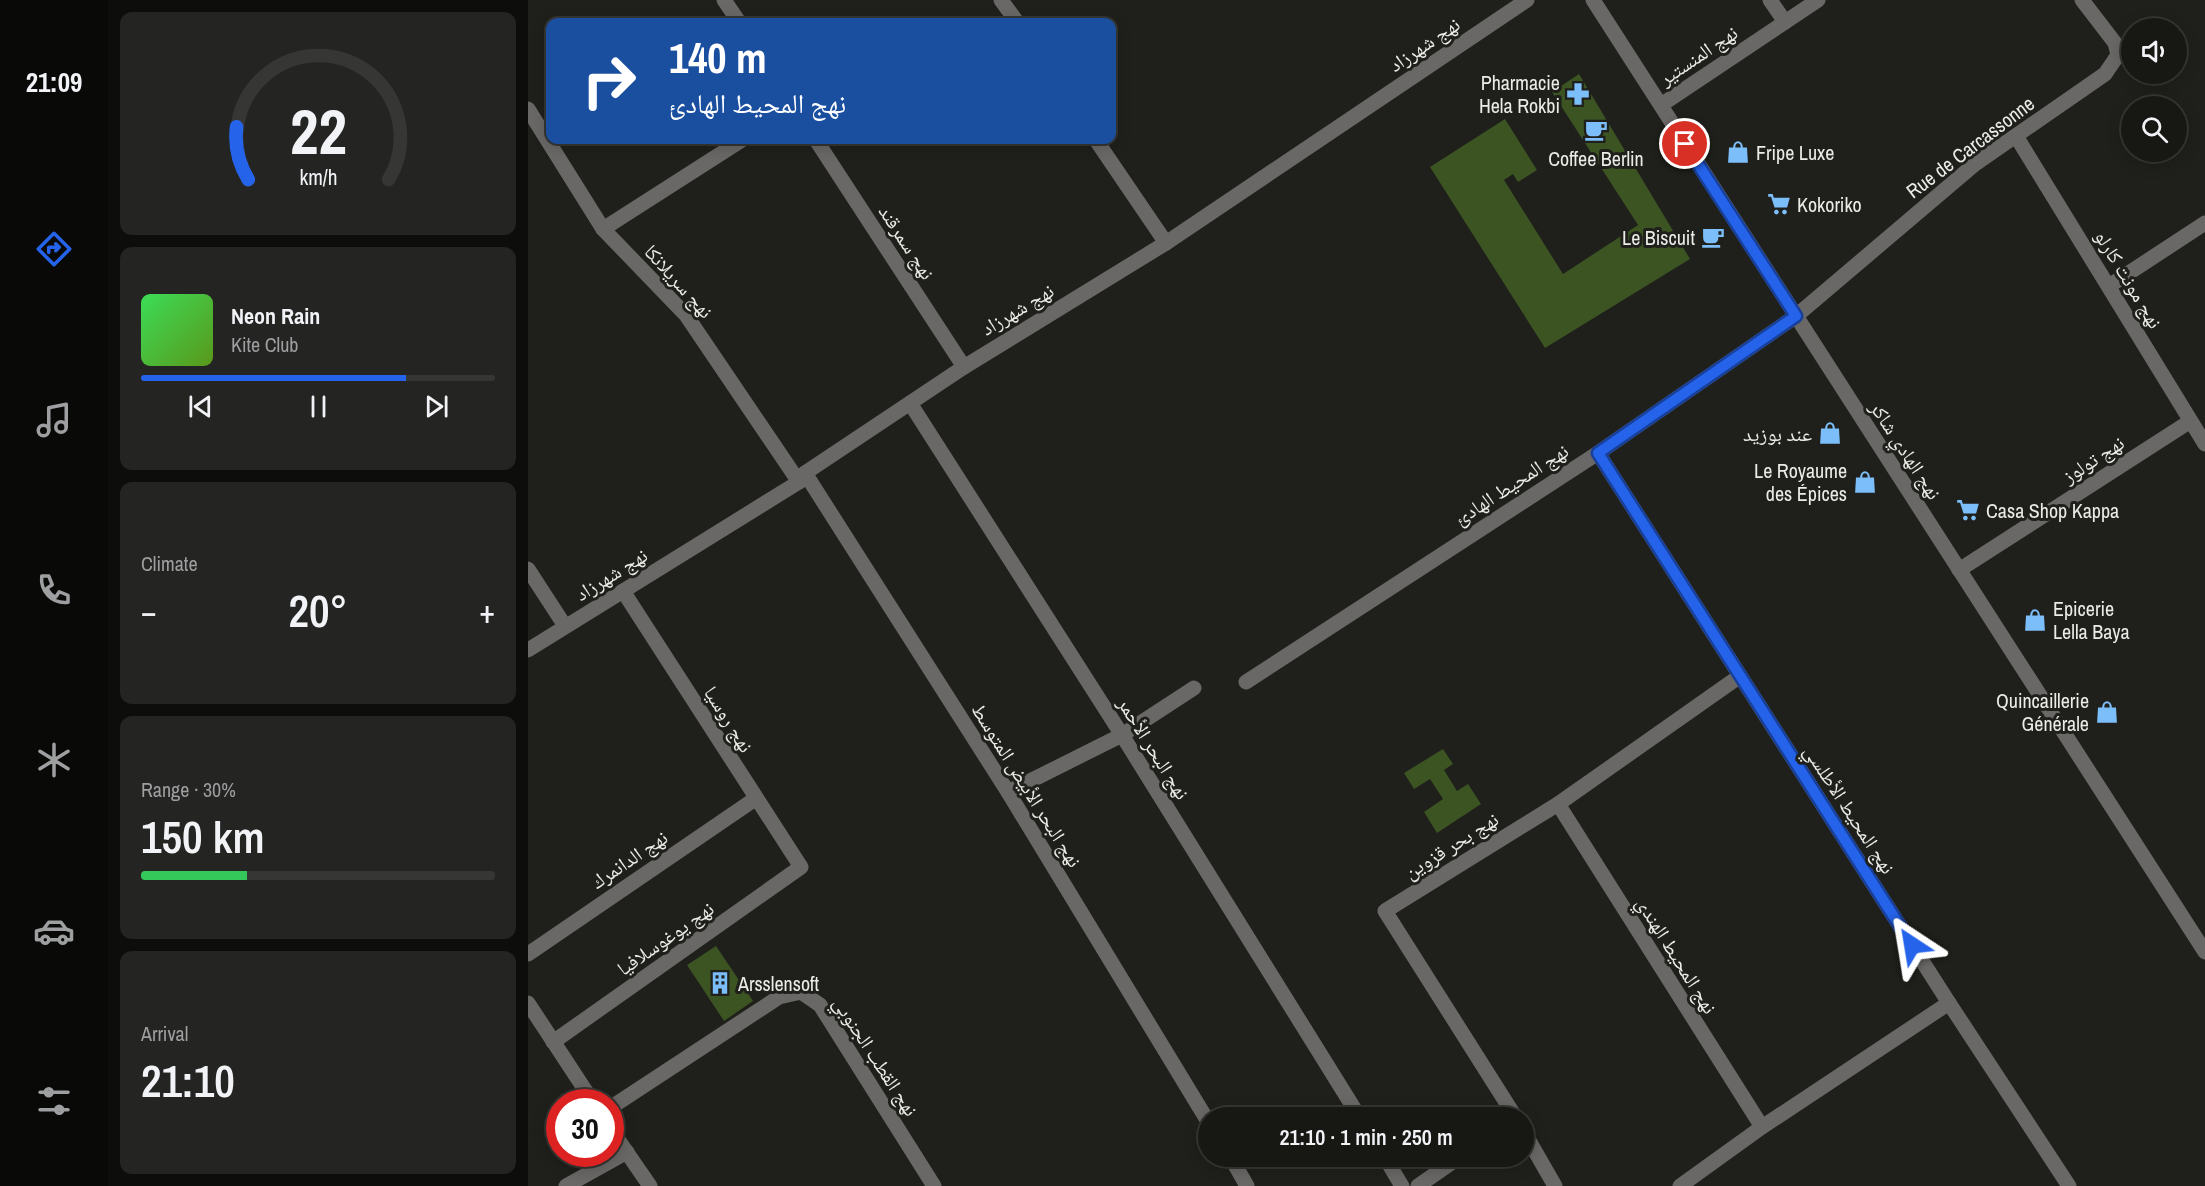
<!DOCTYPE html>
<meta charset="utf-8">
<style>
:root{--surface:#171714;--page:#242422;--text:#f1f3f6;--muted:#9e9fa0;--line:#363634;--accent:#2563eb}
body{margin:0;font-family:"Archivo Narrow","Noto Naskh Arabic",sans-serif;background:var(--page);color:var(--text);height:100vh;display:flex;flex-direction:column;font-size:22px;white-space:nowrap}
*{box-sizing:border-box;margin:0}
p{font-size:20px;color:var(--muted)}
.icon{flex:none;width:33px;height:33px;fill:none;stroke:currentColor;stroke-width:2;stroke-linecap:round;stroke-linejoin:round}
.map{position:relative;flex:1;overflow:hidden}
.panel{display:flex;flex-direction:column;gap:12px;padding:12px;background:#0d0d0b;width:420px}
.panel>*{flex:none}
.guide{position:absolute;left:18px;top:18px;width:570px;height:126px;border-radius:12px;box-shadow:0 3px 15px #0003,0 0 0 2px var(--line);background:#1a4fa0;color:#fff;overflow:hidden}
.fabs{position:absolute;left:1593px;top:18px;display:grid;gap:12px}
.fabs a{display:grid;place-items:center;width:66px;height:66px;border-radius:50%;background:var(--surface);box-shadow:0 3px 15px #0003,0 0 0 2px var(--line);font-size:30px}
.speed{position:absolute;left:18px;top:1089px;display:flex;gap:12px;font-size:30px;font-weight:700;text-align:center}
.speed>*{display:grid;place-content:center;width:78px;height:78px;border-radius:50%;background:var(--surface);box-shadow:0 3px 15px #0003,0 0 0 2px var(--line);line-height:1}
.speed .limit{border:9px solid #d22;background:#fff;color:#111}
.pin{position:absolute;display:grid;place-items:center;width:51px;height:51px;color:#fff;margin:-26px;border:3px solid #fff;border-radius:50%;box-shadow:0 2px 6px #0007}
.me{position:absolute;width:66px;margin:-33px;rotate:327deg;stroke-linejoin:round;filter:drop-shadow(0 0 4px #0008)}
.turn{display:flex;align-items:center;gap:21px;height:126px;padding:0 24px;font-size:27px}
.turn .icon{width:78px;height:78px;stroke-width:2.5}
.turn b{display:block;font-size:42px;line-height:51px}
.big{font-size:45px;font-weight:600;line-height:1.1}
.panel .tile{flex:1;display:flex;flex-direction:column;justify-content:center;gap:9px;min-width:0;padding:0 21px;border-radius:12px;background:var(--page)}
.panel .dial{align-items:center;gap:0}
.dial svg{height:156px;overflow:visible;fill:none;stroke:var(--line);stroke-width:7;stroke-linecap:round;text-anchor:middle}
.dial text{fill:var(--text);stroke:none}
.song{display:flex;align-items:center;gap:18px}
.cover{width:72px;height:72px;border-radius:9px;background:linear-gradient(135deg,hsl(130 70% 55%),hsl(90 70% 35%))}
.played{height:6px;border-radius:3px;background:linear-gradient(90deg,var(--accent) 75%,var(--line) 75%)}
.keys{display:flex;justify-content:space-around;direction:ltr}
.heat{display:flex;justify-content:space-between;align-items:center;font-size:33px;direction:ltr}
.charge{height:9px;border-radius:4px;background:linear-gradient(90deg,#34c759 30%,var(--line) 0)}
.trip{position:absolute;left:670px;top:1107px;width:336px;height:60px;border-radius:30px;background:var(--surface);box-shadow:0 3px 15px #0003,0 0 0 2px var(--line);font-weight:600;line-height:60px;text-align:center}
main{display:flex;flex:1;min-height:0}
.dock{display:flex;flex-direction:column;width:108px;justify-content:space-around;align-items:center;background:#090908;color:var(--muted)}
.dock .icon{width:42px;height:42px}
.dock .current{color:var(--accent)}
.dock b{font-size:27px;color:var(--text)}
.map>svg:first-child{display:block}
.building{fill:#3b5422}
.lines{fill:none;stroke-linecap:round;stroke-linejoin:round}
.minor{stroke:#696866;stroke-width:15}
.route-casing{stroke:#184099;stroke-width:15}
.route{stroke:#2563eb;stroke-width:10}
.labels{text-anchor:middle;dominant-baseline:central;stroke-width:6;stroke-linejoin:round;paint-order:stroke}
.street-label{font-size:20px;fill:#ebebe8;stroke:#1f1f1b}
.poi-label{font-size:20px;fill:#ebebe8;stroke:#1f1f1b;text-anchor:end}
</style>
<main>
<nav class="dock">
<b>21:09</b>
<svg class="icon current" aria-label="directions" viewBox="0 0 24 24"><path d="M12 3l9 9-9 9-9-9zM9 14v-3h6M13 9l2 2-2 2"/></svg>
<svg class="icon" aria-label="music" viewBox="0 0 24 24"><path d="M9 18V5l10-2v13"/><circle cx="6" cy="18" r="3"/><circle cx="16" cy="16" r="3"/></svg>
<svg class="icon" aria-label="phone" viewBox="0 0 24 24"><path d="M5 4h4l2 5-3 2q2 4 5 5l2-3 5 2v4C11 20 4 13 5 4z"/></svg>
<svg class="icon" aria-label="climate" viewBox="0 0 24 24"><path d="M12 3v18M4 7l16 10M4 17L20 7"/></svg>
<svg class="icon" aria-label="car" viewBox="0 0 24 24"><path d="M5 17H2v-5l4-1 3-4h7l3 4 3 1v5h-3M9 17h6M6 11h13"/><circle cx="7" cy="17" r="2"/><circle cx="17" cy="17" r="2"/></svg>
<svg class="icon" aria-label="filters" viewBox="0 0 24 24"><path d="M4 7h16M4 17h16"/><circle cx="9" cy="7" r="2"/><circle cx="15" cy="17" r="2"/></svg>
</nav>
<section class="panel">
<div class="tile dial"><svg viewBox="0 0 100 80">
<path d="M14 69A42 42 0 1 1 86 69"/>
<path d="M14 69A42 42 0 0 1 8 42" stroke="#2563eb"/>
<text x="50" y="56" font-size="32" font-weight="700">22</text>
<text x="50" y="72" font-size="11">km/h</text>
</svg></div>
<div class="tile">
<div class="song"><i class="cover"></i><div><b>Neon Rain</b><p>Kite Club</p></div></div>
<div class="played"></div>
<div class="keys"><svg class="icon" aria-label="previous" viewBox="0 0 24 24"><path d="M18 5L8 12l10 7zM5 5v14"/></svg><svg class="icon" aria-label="pause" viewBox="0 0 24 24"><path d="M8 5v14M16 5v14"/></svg><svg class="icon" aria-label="next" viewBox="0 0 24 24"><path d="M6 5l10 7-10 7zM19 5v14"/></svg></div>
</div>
<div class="tile"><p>Climate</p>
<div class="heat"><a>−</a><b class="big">20°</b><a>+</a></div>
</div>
<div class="tile"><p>Range · 30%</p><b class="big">150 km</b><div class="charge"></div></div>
<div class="tile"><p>Arrival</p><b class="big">21:10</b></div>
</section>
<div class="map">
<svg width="1677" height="1186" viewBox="0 0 1677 1186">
<rect width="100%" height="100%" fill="#1f1f1b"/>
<g class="building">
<polygon points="1051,74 1162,259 1017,348 902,167 977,119 1009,170 990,182 985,174 976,180 1035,274 1110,225 1024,92"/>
<polygon points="915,749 925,764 916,770 929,791 940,784 953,804 909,833 896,812 915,799 902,779 886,789 876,773"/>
<polygon points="188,946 225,1001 196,1021 159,965"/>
</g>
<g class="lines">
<g class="minor">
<polyline points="196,0 211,22"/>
<polyline points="473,0 489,22"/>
<polyline points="1065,0 1677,952"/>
<polyline points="1242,0 1257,22"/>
<polyline points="1133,105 1290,0"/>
<polyline points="0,109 75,229 158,315 271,482"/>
<polyline points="1488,136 1677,444"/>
<polyline points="288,140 436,367"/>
<polyline points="568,140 638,243"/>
<polyline points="75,229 214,140"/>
<polyline points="1581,286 1677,223"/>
<polyline points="382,403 594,735 832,1118"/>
<polyline points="1070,453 1421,1003 1541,1186"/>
<polyline points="277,473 480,792 681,1123"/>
<polyline points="0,569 37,626"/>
<polyline points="1431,570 1661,422"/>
<polyline points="0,650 271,482 277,473 436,367 638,243 999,0"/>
<polyline points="718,682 1070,453 1268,316 1447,164 1577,74 1590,55 1587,43 1554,0"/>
<polyline points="480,792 594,735 666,688"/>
<polyline points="1030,804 1234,1127"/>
<polyline points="0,954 227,799"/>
<polyline points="0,1003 65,1102"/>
<polyline points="25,1042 273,867 95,591"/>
<polyline points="82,1108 251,997 273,992 292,1005 406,1186"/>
<polyline points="988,1118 857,911 1030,804 1212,676"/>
<polyline points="82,1128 122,1186"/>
<polyline points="996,1132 1027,1186"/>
<polyline points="702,1156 719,1186"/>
<polyline points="856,1156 874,1186"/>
<polyline points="38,1186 99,1152"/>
<polyline points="890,1186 933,1156"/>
<polyline points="1152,1186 1234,1127 1421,1003"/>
</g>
</g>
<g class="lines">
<g class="route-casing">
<polyline id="route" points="1157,144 1268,316 1070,453 1384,945"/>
</g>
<use href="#route" class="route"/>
</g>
<defs>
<g id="pharmacy-bare" transform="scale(1.8)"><path d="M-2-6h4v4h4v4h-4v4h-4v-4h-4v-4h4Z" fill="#7cbef9" stroke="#1f1f1b" stroke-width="2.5" paint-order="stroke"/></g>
<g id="cafe-bare" transform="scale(1.8)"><path d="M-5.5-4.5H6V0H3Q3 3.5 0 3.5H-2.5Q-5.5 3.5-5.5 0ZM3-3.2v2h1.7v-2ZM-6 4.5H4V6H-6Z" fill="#7cbef9" stroke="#1f1f1b" stroke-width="2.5" paint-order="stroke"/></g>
<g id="shop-bare" transform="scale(1.8)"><path d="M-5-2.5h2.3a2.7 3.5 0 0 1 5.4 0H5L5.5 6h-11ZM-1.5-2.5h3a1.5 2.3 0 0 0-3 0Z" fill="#7cbef9" stroke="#1f1f1b" stroke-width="2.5" paint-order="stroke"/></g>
<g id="supermarket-bare" transform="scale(1.8)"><path d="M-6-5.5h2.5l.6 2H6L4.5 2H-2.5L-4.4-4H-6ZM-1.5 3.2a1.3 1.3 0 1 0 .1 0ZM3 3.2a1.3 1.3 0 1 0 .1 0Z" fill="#7cbef9" stroke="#1f1f1b" stroke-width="2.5" paint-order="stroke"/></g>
<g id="building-bare" transform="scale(1.8)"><path d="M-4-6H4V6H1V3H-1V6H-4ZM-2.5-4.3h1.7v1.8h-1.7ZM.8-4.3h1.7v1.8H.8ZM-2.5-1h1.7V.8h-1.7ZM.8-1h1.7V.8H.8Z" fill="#7cbef9" stroke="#1f1f1b" stroke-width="2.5" paint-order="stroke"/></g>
</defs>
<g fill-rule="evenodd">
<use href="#pharmacy-bare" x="1050" y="94"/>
<use href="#cafe-bare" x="1068" y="130"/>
<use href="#shop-bare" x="1210" y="152"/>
<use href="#supermarket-bare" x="1251" y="204"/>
<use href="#cafe-bare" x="1185" y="237"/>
<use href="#shop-bare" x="1302" y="433"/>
<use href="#shop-bare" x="1337" y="482"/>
<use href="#supermarket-bare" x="1440" y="510"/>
<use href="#shop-bare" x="1507" y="620"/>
<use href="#shop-bare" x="1579" y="712"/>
<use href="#building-bare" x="192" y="983"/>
</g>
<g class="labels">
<g class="street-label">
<text transform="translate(896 44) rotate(-34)">نهج شهرزاد</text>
<text transform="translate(1170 55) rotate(-34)">نهج المنستير</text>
<text transform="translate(1442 147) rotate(-37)">Rue de Carcassonne</text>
<text transform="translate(379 242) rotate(57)">نهج سمرقند</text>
<text transform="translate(1601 279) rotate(59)">نهج مونت كارلو</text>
<text transform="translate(151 281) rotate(48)">نهج سريلانكا</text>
<text transform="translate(489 309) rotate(-31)">نهج شهرزاد</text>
<text transform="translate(1378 450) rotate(57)">نهج الهادي شاكر</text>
<text transform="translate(1565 459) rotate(-33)">نهج تولوز</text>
<text transform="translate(983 484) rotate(-33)">نهج المحيط الهادئ</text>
<text transform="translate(83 574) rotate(-32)">نهج شهرزاد</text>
<text transform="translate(201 719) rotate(58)">نهج روسيا</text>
<text transform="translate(626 748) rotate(58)">نهج البحر الأحمر</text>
<text transform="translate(499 785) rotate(58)">نهج البحر الأبيض المتوسط</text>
<text transform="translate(1322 809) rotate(57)">نهج المحيط الأطلسي</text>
<text transform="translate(923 845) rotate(-32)">نهج بحر قزوين</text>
<text transform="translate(101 859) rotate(-34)">نهج الدانمرك</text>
<text transform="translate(137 938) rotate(-35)">نهج يوغوسلافيا</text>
<text transform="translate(1149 955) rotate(58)">نهج المحيط الهندي</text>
<text transform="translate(348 1056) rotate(57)">نهج القطب الجنوبي</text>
</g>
<g class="poi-label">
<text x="1032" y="82">Pharmacie<tspan x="1032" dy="23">Hela Rokbi</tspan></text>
<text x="1228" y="152" text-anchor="start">Fripe Luxe</text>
<text x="1068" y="158" text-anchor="middle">Coffee Berlin</text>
<text x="1269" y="204" text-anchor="start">Kokoriko</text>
<text x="1167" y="237">Le Biscuit</text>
<text x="1284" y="433">عند بوزيد</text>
<text x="1319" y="470">Le Royaume<tspan x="1319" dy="23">des Épices</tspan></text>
<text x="1458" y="510" text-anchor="start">Casa Shop Kappa</text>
<text x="1525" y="608" text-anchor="start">Epicerie<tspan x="1525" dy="23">Lella Baya</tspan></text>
<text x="1561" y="700">Quincaillerie<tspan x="1561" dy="23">Générale</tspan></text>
<text x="210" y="983" text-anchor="start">Arsslensoft</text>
</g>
</g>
</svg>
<div class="fabs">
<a><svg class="icon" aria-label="sound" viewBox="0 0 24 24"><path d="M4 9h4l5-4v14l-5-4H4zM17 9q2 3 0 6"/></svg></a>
<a><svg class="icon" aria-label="search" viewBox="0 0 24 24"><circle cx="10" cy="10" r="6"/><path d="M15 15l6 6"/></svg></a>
</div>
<div class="speed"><div class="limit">30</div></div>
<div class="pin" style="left:1157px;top:144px;background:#d93025"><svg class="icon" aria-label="arrive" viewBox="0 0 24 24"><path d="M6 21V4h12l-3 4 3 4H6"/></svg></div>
<svg class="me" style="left:1384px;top:945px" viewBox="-20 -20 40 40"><path d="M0-17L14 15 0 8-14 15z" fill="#2563eb" stroke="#fff" stroke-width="4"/></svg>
<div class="trip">21:10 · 1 min · 250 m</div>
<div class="guide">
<div class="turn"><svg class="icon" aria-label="right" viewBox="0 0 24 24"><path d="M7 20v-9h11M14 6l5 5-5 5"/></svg><div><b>140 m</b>نهج المحيط الهادئ</div></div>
</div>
</div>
</main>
